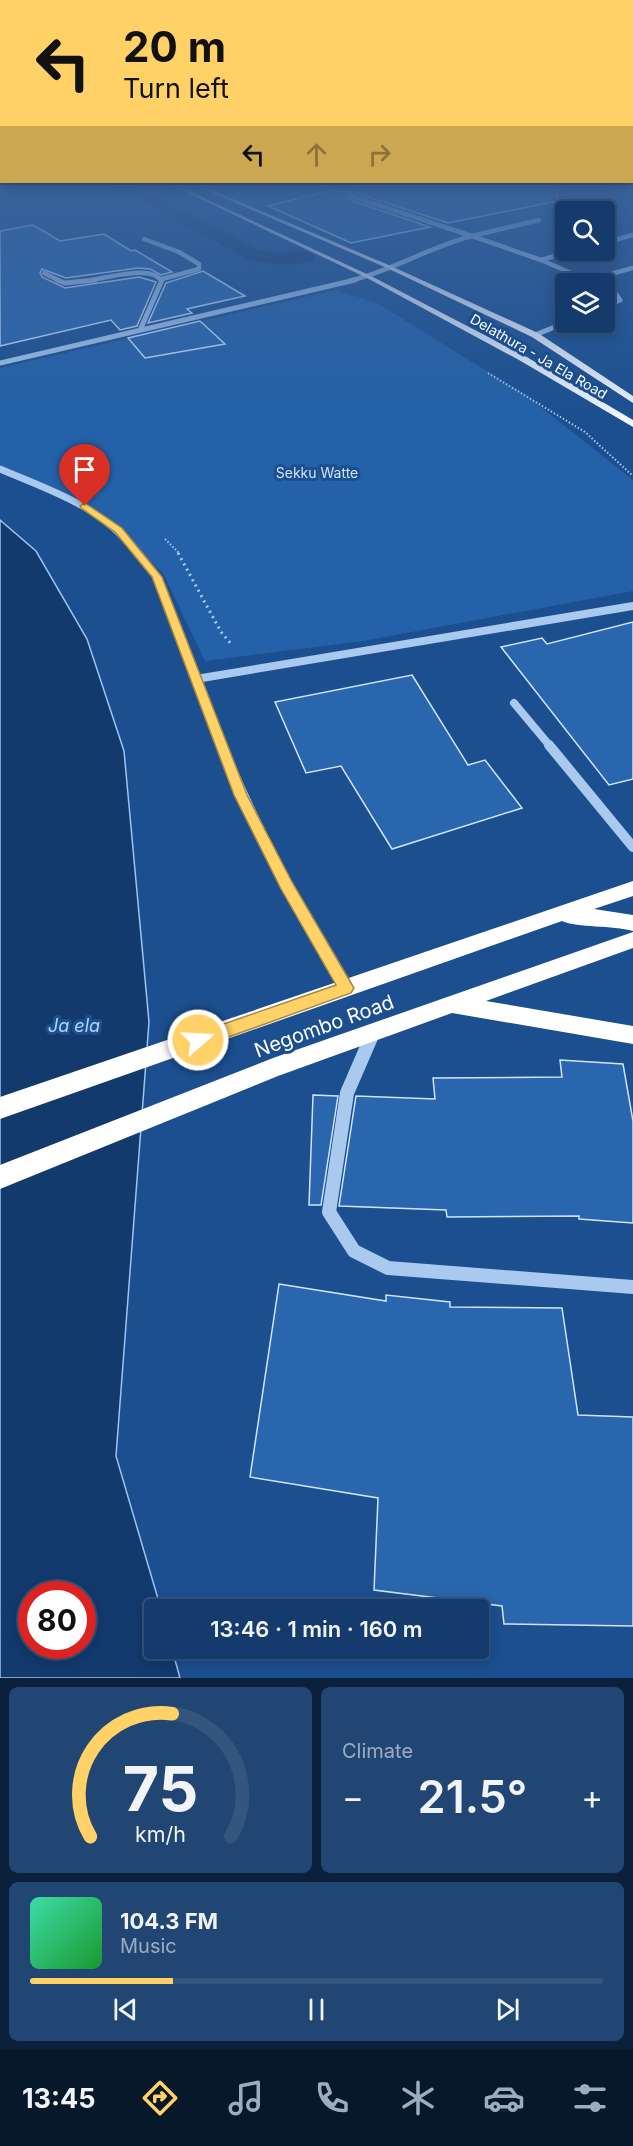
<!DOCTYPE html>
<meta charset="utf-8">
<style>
:root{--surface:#143b6b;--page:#214673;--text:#f1f3f6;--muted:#9dadc1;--line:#33557e;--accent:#ffd166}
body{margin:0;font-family:Inter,sans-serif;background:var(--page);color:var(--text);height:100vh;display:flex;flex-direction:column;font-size:22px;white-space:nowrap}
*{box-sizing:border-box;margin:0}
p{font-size:20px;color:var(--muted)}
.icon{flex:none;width:33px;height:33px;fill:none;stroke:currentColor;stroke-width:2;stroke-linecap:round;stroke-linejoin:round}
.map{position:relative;height:1678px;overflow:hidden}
.side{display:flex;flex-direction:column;gap:9px;padding:9px;background:#0b203b;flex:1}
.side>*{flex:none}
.top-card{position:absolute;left:0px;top:0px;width:633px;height:183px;box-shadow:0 3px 15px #0003,0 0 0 2px var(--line);background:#ffd166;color:#111;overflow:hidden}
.fabs{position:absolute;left:555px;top:201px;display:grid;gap:12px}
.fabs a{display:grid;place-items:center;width:60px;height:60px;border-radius:6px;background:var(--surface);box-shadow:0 3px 15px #0003,0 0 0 2px var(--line);font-size:30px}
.speed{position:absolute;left:18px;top:1581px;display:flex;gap:12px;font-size:30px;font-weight:700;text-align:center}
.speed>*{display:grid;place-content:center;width:78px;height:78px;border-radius:50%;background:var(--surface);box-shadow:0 3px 15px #0003,0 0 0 2px var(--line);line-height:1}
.speed .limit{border:9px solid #d22;background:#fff;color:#111}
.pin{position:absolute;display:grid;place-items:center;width:51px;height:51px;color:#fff;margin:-62px -26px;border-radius:50% 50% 50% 0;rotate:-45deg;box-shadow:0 0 6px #0007}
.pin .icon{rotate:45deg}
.me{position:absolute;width:66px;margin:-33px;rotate:71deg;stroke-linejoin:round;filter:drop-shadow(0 0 4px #0008)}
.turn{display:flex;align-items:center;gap:21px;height:126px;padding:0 24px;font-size:27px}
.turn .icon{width:78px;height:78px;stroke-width:2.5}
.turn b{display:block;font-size:42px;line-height:51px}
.lanes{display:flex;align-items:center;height:57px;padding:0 24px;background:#0003;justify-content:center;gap:30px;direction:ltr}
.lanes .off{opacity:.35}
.big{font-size:45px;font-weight:600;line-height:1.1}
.side .tile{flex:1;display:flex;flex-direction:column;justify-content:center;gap:9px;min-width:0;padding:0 21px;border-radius:9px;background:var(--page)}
.side .dial{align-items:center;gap:0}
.dial svg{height:156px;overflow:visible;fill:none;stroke:var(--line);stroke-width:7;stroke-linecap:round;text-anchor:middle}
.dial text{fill:var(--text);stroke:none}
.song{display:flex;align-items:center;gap:18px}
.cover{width:72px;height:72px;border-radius:9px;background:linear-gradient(135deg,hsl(160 70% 55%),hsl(130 70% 35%))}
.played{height:6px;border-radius:3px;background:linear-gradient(90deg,var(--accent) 25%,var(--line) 25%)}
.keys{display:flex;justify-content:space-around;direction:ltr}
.heat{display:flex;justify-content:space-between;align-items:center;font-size:33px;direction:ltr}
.side .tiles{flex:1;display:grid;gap:9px;grid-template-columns:1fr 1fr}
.tile:last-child{grid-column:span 2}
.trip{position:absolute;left:144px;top:1599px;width:345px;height:60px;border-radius:6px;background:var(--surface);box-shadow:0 3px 15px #0003,0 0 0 2px var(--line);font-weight:600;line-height:60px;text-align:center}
.dock{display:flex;height:96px;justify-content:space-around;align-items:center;background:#08182b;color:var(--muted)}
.dock .icon{width:42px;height:42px}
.dock .current{color:var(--accent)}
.dock b{font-size:27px;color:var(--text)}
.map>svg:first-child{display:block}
.green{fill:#2461a8}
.water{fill:#123a6d;stroke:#9cc4f0;stroke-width:1.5;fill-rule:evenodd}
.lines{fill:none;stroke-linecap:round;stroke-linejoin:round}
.canal{fill:#123a6d;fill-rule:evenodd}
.building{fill:#2a66ad;stroke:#cfe3fa;stroke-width:1.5}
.path-far1{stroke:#a9c9ee;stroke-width:2;stroke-dasharray:1.5 2;stroke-linecap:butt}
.path{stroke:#a9c9ee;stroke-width:3;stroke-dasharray:2 4;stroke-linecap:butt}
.minor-far5{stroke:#a9c9ee;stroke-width:4.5}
.minor-far4{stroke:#a9c9ee;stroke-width:5}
.minor-far3{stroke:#a9c9ee;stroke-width:7}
.minor-far2{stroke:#a9c9ee;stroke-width:8}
.minor-far1{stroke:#a9c9ee;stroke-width:10}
.minor{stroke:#a9c9ee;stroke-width:14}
.major{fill:#f0f6ff;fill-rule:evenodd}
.highway{fill:#fff;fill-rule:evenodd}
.route{fill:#ffd166;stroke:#a68842;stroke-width:1.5}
.labels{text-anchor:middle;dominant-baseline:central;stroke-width:6;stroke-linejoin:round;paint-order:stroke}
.far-street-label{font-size:14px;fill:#fff;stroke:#1b4f8f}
.far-park-label{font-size:14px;fill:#cfe3fa;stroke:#1b4f8f}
.water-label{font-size:18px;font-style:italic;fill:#b5d3f5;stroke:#1b4f8f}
.near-street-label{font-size:20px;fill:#fff;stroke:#1b4f8f}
</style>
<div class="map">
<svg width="633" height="1678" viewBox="0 0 633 1678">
<rect width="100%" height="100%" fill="#1b4f8f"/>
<polygon class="green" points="336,290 377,303 527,396 633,480 633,591 363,641 205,661 163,573 87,503 0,470 0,368"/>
<path class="water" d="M0,520L36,551L87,639L124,751L149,1022L116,1456L161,1609L154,1610V1648L172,1649L180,1678H0ZM32,1594H82V1646H32Z"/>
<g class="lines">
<path class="canal" d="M112,185H132L260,250C278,254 295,249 312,253L315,257L312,261C290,267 269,265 247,259Z"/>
</g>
<g class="building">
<polygon points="353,185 556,185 558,201 448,223 356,193 348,186"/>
<polygon points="332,190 341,192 353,201 430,227 351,243 268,206"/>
<polygon points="33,225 60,241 104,234 131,251 135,250 172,272 161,275 150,269 138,268 66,278 42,269 40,273 42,277 65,288 139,277 156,282 137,326 120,330 111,320 0,346 0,231"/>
<polygon points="203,271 245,296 187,309 192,313 148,323 166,283"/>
<polygon points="200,321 225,344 145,358 128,338"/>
<polygon points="633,622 633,779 609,785 501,647 542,638 547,644"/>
<polygon points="412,675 468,765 485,760 522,808 392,849 341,766 306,773 275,702"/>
<polygon points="560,1060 623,1064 633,1121 633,1223 579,1219 579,1216 447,1217 446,1210 339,1206 356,1096 435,1099 433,1078 562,1077"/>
<polygon points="313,1095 338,1096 321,1205 309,1205"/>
<polygon points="279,1284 386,1301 386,1295 450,1302 450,1307 562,1308 578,1415 633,1417 633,1626 504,1624 502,1606 374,1590 378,1498 250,1477"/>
</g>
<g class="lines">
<g class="path-far1">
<polyline points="488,373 585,432 633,476"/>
<polyline points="165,539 180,554"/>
</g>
<polyline class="path" points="178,553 221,632 232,645"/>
<g class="minor-far5">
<path d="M331,185L343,188L354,197L472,236C429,247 392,271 349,281"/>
<polyline points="472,236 541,260 590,281"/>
<polyline points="472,236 539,220"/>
<polyline points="144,239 179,252 199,264 199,269 162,279"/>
<polyline points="604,243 633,235"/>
<polyline points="541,260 575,250"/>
<polyline points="44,273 60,281"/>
<polyline points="589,280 633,268"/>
<path d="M87,281C104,278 153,264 161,281"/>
</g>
<g class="minor-far4">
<polyline points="57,280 65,283 95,280"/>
<polyline points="586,280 596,284"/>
<polyline points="604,287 614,292 620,300 604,307"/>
<polyline points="141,328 162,280"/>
<polyline points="535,335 567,322"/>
<polyline points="0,363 355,280"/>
</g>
<path class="minor-far3" d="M0,469C56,493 99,505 139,554"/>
<g class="minor-far2">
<polyline points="137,553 157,577 222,746"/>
<polyline points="196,679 633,606"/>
<polyline points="514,703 550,746"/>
</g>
<g class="minor-far1">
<path d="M222,745C255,830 301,909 346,988"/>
<polyline points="549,745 633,847"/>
</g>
<polyline class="minor" points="373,1033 347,1093 329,1212 354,1251 388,1268 633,1287"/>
<g class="major">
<polygon points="171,185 176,185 371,276 525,356 633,420 633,427 519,360 367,278"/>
<polygon points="194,185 200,185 391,266 538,333 633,396 633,403 532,337 387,268"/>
</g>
<g class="highway">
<path d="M633,881V896L594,909L633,915V931C612,925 578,928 562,921L0,1119V1097Z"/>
<polygon points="633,932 633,948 486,1001 633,1026 633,1044 452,1013 278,1076 0,1189 0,1165 273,1058"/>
</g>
</g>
<linearGradient id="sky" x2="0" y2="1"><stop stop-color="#0f2b4f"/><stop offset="0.44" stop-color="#39639b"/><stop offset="1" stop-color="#39639b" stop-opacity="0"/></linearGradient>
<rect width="633" height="420" fill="url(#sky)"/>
<polygon class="route" points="85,503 122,528 162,577 247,795 292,882 351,983 354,988 351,993 198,1048 192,1045 190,1040 192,1035 336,985 281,889 234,795 152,577 115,532 81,508 80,506"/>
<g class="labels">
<g class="far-street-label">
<text transform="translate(539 356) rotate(30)">Delathura - Ja Ela Road</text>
</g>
<g class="far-park-label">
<text x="317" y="472">Sekku Watte</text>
</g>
<g class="water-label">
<text x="74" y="1025">Ja ela</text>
</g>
<g class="near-street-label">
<text transform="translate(324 1026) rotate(-20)">Negombo Road</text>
</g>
</g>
</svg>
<div class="fabs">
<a><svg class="icon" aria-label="search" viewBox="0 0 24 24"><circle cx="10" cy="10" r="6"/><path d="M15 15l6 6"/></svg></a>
<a><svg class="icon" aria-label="layers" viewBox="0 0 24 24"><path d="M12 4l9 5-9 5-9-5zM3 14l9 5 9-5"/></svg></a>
</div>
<div class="speed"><div class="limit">80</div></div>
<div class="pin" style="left:85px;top:506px;background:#d93025"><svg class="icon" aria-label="arrive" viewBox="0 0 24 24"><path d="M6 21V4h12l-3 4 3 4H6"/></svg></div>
<svg class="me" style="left:198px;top:1040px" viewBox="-20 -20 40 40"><circle r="17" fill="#ffd166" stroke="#fff" stroke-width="3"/><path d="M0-11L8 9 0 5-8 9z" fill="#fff"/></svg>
<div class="trip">13:46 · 1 min · 160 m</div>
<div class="top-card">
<div class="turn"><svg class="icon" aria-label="left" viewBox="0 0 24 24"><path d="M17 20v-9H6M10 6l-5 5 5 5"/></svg><div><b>20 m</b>Turn left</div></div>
<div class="lanes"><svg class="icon" aria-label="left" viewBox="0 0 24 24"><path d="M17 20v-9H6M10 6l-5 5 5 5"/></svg><svg class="icon off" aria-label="ahead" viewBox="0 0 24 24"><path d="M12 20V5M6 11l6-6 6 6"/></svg><svg class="icon off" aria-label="right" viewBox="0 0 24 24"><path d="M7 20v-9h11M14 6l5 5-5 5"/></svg></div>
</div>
</div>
<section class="side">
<div class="tiles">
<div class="tile dial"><svg viewBox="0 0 100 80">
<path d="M14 69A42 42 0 1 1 86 69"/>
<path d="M14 69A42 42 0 0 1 56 6" stroke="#ffd166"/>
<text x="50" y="56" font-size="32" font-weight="700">75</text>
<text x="50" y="72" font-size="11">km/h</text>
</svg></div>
<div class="tile"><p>Climate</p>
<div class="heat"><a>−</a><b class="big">21.5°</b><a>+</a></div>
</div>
<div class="tile">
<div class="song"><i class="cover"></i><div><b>104.3 FM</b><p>Music</p></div></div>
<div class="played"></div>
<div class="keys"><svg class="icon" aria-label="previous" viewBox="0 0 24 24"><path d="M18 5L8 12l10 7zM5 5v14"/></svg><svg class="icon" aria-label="pause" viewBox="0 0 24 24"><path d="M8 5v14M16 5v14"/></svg><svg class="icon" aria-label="next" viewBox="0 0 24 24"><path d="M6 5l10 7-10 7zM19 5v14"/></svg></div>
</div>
</div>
</section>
<nav class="dock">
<b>13:45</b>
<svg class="icon current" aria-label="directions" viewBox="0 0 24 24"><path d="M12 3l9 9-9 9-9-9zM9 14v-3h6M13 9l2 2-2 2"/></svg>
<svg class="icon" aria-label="music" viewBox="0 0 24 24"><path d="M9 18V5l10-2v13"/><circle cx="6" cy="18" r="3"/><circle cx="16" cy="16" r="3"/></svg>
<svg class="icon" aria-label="phone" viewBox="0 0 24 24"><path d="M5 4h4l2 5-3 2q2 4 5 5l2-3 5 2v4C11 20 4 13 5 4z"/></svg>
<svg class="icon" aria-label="climate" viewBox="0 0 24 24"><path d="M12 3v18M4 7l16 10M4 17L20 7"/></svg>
<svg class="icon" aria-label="car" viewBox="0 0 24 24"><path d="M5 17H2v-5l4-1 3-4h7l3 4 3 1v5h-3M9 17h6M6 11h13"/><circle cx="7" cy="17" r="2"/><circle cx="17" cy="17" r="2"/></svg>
<svg class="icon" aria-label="filters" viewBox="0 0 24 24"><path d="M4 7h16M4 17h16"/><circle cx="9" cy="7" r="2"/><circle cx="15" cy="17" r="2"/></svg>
</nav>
